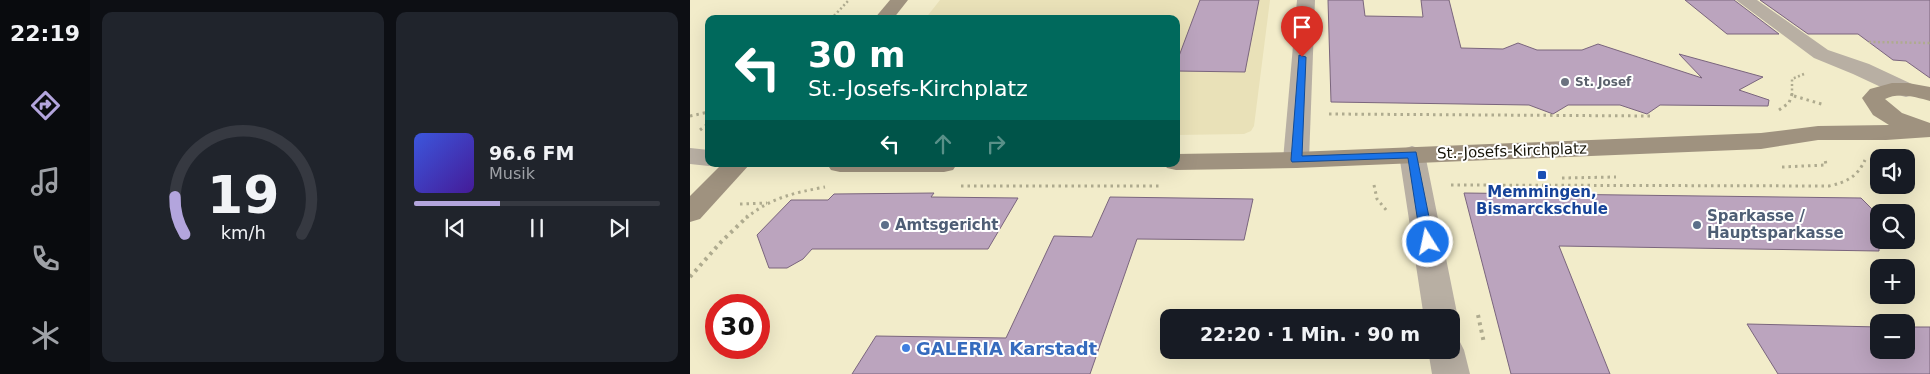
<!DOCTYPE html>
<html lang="de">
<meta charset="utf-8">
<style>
:root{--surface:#171b24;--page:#20242c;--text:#f1f3f6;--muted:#9ea1a6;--line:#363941;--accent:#b3a5dd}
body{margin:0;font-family:"DejaVu Sans",sans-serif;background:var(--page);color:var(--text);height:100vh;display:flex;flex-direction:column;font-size:19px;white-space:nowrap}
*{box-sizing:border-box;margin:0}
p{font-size:16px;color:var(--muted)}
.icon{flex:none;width:28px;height:28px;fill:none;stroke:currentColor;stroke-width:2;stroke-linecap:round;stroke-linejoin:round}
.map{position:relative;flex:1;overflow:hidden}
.sheet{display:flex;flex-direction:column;gap:12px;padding:12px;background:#0d0f14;width:600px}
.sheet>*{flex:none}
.guide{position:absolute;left:15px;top:15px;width:475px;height:152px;border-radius:10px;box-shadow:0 5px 20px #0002;background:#00695c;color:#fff;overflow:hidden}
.buttons{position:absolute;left:1180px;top:149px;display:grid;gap:10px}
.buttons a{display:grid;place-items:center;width:45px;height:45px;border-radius:10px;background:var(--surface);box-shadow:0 5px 20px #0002;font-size:25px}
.speed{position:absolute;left:15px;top:294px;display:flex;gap:10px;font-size:25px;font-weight:700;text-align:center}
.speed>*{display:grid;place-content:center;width:65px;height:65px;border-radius:50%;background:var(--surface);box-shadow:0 5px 20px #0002;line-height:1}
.speed .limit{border:8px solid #d22;background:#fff;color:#111}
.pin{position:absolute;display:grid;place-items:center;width:42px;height:42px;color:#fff;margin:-51px -21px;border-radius:50% 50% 50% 0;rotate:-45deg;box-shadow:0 0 5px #0007}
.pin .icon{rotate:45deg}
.me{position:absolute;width:55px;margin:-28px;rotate:350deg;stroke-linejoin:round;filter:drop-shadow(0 0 4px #0008)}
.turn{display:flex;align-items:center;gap:18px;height:105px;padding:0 20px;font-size:22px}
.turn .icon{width:65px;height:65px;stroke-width:2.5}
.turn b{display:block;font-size:35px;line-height:42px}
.lanes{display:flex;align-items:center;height:48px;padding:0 20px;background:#0003;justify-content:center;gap:25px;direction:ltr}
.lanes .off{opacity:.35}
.sheet .tile{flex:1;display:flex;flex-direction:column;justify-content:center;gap:8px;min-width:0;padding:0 18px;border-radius:10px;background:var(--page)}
.sheet .dial{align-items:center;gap:0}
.dial svg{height:130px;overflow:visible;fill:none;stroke:var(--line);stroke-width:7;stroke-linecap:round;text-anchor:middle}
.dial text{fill:var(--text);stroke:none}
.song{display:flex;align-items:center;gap:15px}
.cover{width:60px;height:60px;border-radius:8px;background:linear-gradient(135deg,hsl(230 70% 55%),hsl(260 70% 35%))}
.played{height:5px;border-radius:2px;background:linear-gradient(90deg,var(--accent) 35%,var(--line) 35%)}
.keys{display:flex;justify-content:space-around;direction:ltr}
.sheet .tiles{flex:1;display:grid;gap:12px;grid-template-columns:repeat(2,1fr)}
.trip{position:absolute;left:470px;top:309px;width:300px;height:50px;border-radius:10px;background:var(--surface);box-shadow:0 5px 20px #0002;font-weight:700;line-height:50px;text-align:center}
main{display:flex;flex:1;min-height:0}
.menu{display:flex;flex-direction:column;width:90px;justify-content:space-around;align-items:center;background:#090b0e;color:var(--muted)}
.menu .icon{width:35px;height:35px}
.menu .active{color:var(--accent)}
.menu b{font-size:22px;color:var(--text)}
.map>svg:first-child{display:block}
.built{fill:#e9e1b8}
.building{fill:#bba4be;stroke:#7a657d}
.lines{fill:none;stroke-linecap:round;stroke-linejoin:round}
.path-far2{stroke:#afab8f;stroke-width:2.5;stroke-dasharray:2 2.5;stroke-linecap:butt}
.path-far1{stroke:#afab8f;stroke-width:3;stroke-dasharray:2.5 4;stroke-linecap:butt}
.path{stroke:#afab8f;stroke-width:4;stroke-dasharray:3 4.5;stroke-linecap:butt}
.street{fill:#b8afa3;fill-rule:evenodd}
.secondary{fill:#9f927f;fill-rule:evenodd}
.route{fill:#1a73e8;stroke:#114b97}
.worship-dot{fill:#6b7280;stroke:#fff;stroke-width:2}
.transit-dot{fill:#1a4fb4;stroke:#fff;stroke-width:2}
.service-dot{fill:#5c6f8a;stroke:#fff;stroke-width:2}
.shop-dot{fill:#3f7fe0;stroke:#fff;stroke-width:2}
.labels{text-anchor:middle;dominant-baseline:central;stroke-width:4;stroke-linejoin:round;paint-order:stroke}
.far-worship-label{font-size:12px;font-weight:bold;fill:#5b616d;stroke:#fff;text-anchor:start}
.street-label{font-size:15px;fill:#171509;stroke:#fff}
.transit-label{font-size:15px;font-weight:bold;fill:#164399;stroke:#fff}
.service-label{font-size:15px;font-weight:bold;fill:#4e5e75;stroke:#fff;text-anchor:start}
.near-shop-label{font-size:18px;font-weight:bold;fill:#366cbe;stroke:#fff;text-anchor:start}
</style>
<main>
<nav class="menu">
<b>22:19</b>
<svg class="icon active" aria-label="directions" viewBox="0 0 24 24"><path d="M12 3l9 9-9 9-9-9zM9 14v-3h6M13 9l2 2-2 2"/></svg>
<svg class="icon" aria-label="music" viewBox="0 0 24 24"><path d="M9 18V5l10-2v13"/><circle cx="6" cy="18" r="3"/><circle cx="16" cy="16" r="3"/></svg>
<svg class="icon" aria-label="phone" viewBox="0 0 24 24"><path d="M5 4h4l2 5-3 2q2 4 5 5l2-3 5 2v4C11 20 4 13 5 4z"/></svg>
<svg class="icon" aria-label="climate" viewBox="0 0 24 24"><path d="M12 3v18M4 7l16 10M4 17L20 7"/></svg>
</nav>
<section class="sheet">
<div class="tiles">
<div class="tile dial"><svg viewBox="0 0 100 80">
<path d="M14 69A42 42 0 1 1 86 69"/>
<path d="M14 69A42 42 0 0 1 8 46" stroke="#b3a5dd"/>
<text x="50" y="56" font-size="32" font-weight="700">19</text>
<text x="50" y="72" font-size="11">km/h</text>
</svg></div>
<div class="tile">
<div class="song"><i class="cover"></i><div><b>96.6 FM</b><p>Musik</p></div></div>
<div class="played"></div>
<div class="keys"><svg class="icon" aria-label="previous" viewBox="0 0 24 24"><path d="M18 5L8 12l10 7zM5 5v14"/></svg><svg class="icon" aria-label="pause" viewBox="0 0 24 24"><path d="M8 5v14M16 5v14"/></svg><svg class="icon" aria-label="next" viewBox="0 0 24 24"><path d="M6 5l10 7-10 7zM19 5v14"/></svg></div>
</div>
</div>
</section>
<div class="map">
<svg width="1240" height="374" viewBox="0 0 1240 374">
<rect width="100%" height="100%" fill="#f2ecca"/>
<polygon class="built" points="250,0 580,0 564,126 561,131 554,134 486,135 486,19 235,19"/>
<g class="building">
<polygon points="510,0 569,0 555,72 486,71 486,64"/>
<polygon points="638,0 673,0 675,16 733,17 731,0 759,0 771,48 813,49 828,43 847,50 892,50 908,44 1012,78 989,54 1073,77 1049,90 1079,100 1078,106 970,105 957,114 930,105 878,105 863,114 839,105 641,102"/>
<polygon points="995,0 1044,0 1089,34 1037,34"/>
<polygon points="1070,0 1240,0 1240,78 1216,61 1203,60 1168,34 1118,34"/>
<polygon points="244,193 241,197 328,198 298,249 122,249 113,259 97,268 79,268 67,235 101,200 138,200 144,194"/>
<polygon points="774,193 1171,198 1189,216 1189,251 869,246 920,374 821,374"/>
<polygon points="420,197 563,199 554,240 447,239 400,374 162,374 186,336 316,338 364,236 402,237"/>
<polygon points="1057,324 1189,327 1189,350 1216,350 1216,327 1240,327 1240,374 1088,374"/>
</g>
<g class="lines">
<g class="path-far2">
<polyline points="141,19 159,0"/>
<polyline points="1179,42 1240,43"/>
<polyline points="1102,95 1102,79 1114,74"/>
</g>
<g class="path-far1">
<polyline points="1104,96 1135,105"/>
<polyline points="1089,110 1099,103 1102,94"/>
<polyline points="639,114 962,116"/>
<polyline points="0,116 19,112"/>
<polyline points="10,130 19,123"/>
<polyline points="1092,167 1136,165 1135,159"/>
<polyline points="872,178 926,177"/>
<polyline points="684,185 687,199 697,211"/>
<path d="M761,185L1139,186C1157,182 1167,177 1175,160"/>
<polyline points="271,186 470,186"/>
<polyline points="50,204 77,203"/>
<path d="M56,218C82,197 104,193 135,187"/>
</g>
<g class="path">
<polyline points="0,277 31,242 58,216"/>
<polyline points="788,315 794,343"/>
</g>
<g class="street">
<polygon points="607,0 625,0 619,160 615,166 606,168 597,166 593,160"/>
<polygon points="1046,0 1067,0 1138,50 1179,64 1224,85 1227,90 1224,95 1216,97 1208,95 1163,74 1124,58"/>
<polygon points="722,146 731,149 735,154 768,318 761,328 761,318 734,318 709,154 713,149"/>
<polygon points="0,148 19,150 19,164 27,164 19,166 0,164"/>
<polygon points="761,337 769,340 774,350 780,374 742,374 738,350 761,350"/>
</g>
<g class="secondary">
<polygon points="200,0 218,0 203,19 184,19"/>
<path d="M1202,83H1218L1240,87V101C1226,97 1208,92 1195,99L1212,113L1240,123V137L1196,140H1128L1071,149L606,168L486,170L477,168L474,164H486V154L606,152L1071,133L1128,126L1199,125L1183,115L1172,98L1180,89Z"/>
<polygon points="32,164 60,164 10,219 0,222 0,196"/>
<polygon points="137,164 267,164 263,170 254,172 150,172 141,170"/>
</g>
</g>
<polygon class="route" points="609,55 616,57 612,156 726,152 744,242 742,245 733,245 731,242 718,158 602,162 601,160"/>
<circle class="worship-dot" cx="875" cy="82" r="5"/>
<rect class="transit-dot" x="847" y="170" width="10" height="10" rx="2.5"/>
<g class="service-dot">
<circle cx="195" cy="225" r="5"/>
<circle cx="1007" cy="225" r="5"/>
</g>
<circle class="shop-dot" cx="216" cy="348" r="5"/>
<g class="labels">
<g class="far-worship-label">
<text x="885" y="82">St. Josef</text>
</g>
<g class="street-label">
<text transform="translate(822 151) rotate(-2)">St.-Josefs-Kirchplatz</text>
</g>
<g class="transit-label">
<text x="852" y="192">Memmingen,<tspan x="852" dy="17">Bismarckschule</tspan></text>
</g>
<g class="service-label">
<text x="1017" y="216">Sparkasse /<tspan x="1017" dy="17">Hauptsparkasse</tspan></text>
<text x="205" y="225">Amtsgericht</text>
</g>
<g class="near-shop-label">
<text x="226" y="348">GALERIA Karstadt</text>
</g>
</g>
</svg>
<div class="buttons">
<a><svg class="icon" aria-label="sound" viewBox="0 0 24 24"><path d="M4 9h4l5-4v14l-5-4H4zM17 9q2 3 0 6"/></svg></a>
<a><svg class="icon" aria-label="search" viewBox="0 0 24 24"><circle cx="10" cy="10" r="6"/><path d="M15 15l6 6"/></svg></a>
<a>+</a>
<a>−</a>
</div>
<div class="speed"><div class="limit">30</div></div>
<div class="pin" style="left:612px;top:57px;background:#d93025"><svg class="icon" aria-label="arrive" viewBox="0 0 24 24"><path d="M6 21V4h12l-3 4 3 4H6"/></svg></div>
<svg class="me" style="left:738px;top:242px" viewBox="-20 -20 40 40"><circle r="17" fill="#1a73e8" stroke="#fff" stroke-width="3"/><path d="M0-11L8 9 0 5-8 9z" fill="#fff"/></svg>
<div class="trip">22:20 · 1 Min. · 90 m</div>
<div class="guide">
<div class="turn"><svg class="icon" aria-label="left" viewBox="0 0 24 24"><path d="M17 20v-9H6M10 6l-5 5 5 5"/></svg><div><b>30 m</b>St.-Josefs-Kirchplatz</div></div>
<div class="lanes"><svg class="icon" aria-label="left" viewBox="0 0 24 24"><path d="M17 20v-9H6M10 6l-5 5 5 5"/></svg><svg class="icon off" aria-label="ahead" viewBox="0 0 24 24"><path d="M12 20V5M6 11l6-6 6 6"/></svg><svg class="icon off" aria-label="right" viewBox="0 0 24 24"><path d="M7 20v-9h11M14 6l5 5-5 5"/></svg></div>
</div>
</div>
</main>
